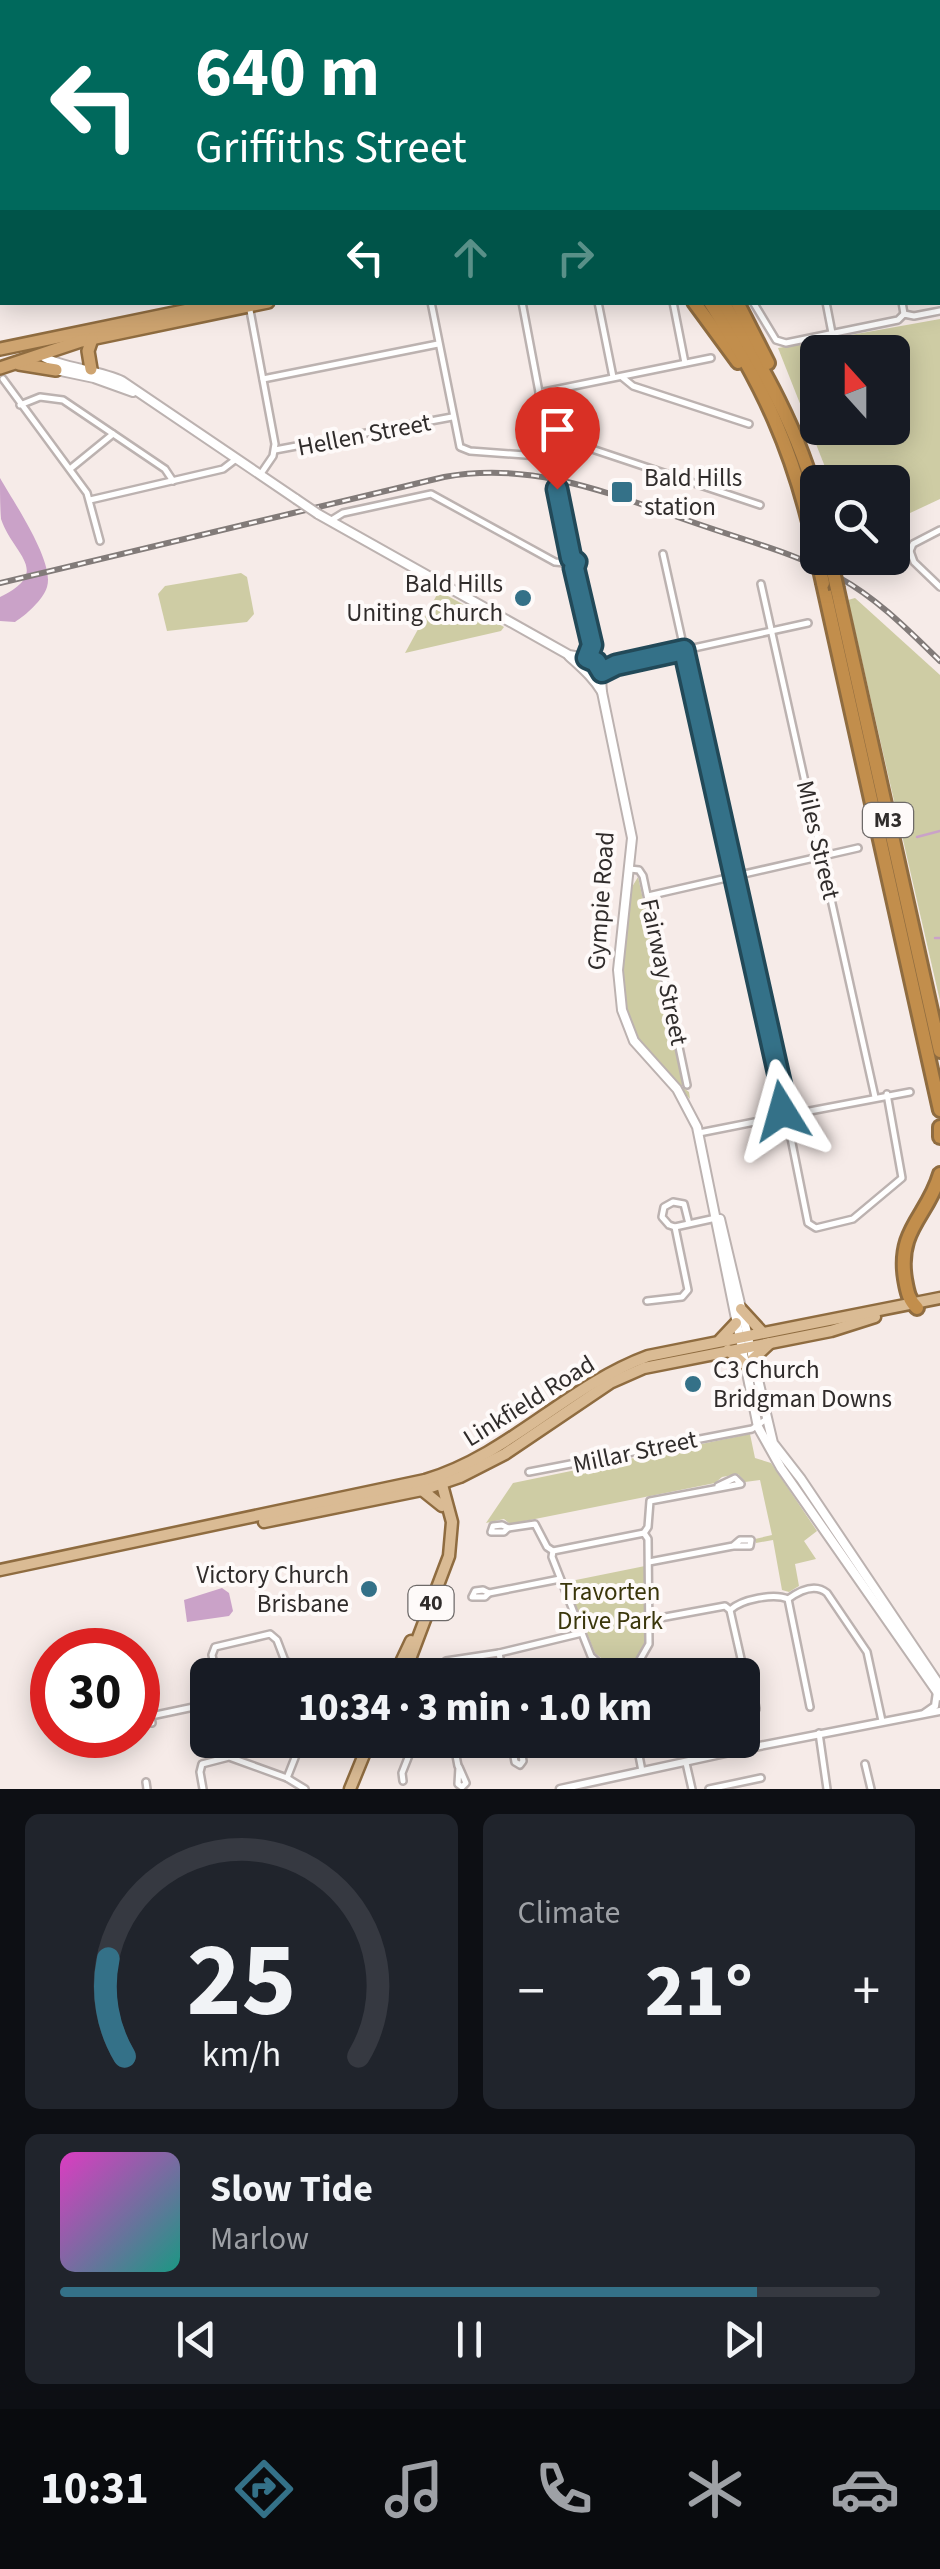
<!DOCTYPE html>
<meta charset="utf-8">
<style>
:root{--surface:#171b24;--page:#20242c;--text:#f1f3f6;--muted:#9ea1a6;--line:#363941;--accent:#347188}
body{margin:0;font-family:"Source Sans 3",sans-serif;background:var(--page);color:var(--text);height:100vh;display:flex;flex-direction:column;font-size:38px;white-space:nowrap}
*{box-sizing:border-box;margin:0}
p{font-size:32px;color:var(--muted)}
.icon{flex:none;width:55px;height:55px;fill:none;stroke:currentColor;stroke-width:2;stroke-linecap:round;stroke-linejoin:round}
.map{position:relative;height:1789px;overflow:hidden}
.details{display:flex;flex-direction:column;gap:25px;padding:25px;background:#0d0f14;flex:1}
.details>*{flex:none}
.banner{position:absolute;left:0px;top:0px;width:940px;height:305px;box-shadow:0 5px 25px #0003;background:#00695c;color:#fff;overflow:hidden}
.needle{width:65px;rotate:339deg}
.tools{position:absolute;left:800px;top:335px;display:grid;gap:20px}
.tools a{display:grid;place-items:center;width:110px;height:110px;border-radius:15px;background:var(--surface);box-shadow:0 5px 25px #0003;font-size:50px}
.speed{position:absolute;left:30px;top:1628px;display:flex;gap:20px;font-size:50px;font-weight:700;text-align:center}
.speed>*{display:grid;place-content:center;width:130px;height:130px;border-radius:50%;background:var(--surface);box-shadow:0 5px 25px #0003;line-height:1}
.speed .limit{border:15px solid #d22;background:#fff;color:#111}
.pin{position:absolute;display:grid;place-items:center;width:85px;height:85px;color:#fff;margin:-102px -42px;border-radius:50% 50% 50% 0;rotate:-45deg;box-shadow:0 0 10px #0007}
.pin .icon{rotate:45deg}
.me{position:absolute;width:110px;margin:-55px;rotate:352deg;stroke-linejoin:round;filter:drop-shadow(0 0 8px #0008)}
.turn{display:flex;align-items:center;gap:35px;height:210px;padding:0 30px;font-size:45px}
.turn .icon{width:130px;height:130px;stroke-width:2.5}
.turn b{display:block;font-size:70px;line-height:85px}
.lanes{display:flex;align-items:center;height:95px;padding:0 30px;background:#0003;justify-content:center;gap:50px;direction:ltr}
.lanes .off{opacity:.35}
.big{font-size:75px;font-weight:800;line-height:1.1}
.details .tile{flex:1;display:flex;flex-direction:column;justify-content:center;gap:15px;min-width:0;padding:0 35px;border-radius:15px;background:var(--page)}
.details .dial{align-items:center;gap:0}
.dial svg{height:260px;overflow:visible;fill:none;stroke:var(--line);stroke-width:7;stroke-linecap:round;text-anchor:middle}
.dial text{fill:var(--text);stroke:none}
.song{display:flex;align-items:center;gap:30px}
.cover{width:120px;height:120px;border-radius:15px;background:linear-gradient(135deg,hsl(310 70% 55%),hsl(170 70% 35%))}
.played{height:10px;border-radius:5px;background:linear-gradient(90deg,var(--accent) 85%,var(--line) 85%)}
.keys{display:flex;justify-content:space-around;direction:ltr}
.heat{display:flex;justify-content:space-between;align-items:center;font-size:55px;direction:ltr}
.details .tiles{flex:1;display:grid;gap:25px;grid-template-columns:1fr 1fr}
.tile:last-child{grid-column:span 2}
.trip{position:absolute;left:190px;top:1658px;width:570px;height:100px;border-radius:15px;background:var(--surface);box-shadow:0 5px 25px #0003;font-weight:800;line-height:100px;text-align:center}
.tab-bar{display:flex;height:160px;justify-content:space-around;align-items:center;background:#090b0e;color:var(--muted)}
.tab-bar .icon{width:70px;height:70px}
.tab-bar .active{color:var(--accent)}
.tab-bar b{font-size:45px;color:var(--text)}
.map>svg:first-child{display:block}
.green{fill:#cecca4;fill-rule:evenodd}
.water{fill:#caa2c8}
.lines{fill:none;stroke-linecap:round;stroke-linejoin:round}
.stream{stroke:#caa2c8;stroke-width:2.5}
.minor-casing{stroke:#bcb2b0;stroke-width:10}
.tertiary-casing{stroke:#bcb2b0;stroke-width:11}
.secondary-casing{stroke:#bcb2b0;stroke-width:12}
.primary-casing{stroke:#8f6c40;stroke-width:15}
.trunk-casing{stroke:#8f6c40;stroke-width:16}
.motorway-casing{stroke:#8f6c40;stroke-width:18}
.minor{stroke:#fff;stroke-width:5}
.tertiary{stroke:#fff;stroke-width:6}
.secondary{stroke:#fff;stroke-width:8}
.primary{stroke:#dabb94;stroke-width:10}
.trunk{stroke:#cea470;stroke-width:11}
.motorway{stroke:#c28e4c;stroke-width:12}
.rail-casing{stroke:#827b79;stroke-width:6}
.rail{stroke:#fefaf9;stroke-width:2.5;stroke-dasharray:8;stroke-linecap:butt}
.secondary-bridge-casing{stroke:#bcb2b0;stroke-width:12;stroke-linecap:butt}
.motorway-bridge-casing{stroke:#8f6c40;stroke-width:18;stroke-linecap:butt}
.secondary-bridge{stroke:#fff;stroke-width:8}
.motorway-bridge{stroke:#c28e4c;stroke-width:12}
.route-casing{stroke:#224958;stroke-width:25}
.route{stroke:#347188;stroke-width:18}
.poi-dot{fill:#347188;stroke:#fefaf9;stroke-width:4}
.labels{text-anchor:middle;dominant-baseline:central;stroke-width:8;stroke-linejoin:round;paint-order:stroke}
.shield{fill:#fefaf9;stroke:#6e6a69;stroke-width:2.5}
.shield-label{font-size:22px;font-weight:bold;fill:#302c2b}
.street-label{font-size:25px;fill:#302c2b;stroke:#fefaf9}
.poi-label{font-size:25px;fill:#302c2b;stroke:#fefaf9;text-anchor:start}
.park-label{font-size:25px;fill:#3a360b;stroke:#fefaf9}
</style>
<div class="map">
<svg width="940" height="1789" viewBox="0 0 940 1789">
<rect width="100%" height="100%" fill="#f6ebe8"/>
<g class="green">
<path d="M940,319V499L893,521L892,482H831L778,348ZM818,352H892V428H818Z"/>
<polygon points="241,573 247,577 254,614 247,622 167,631 158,594 165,586"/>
<polygon points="439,591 504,627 501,631 405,653"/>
<polygon points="855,598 940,675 940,1001 848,600"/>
<path d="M638,877L684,1080L682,1087L689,1092L690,1099C673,1080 650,1062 638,1040C611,993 626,938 632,887Z"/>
<polygon points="750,1434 755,1458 771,1463 817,1531 804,1541 816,1559 795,1564 799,1586 789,1592 782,1590 773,1540 756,1543 755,1539 772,1535 760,1480 745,1482 738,1474 722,1477 715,1483 510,1524 504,1519 486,1523 513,1483"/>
<path d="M645,1566C645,1597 660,1672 612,1667L595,1653L566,1582Z"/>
</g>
<g class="water">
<path d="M0,478C13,501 55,562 47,587C43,600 26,615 15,622L0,621V597C53,571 13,555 1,519C0,507 0,490 0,478Z"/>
<polygon points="222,1588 229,1593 233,1611 229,1616 187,1622 184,1600"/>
</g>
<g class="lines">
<g class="stream">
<polyline points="917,837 940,831"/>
<polyline points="935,938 940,938"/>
</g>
<g class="minor-casing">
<g id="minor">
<polyline points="354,0 355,2"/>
<polyline points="445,0 448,2"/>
<polyline points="515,0 517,2"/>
<polyline points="613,0 614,2"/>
<polyline points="677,0 677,2"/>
<polyline points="740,0 740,2"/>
<polyline points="803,0 803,2"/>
<polyline points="179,2 187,0"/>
<polyline points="938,83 940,82"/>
<polyline points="938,165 940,163"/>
<polyline points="938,186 940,198"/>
<polyline points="431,302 460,447 470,451 539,456 547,452 549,445 522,302"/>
<polyline points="598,302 613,377"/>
<polyline points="673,302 685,363"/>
<polyline points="753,302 776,340 786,343 898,320 904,314 914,316 940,311"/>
<polyline points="826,302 832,333"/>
<polyline points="902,302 904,314"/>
<polyline points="249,305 275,444 273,456 260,475"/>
<polyline points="622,377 633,386 749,424"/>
<polyline points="3,379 87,493 100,541"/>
<polyline points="263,379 438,344"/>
<polyline points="539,393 711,358"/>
<polyline points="20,405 40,397 63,400 165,469 173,481"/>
<polyline points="549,438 568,441 760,505"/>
<polyline points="275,450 452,417"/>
<polyline points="70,469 113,434"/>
<polyline points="557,489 571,558"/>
<polyline points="90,500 223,469 236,459"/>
<polyline points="330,521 343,513 431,494 555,562 565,563"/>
<polyline points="892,538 897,546 910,551 914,562 940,587"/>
<polyline points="910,551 913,544 940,530"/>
<polyline points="663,554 786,1109"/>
<circle cx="571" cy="563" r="5.5"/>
<polyline points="574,568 596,662"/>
<polyline points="761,584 875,1097"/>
<polyline points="601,664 616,665 808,623"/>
<polyline points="630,869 639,870 643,876 687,1085"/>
<polyline points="648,896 858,848"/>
<circle cx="787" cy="1116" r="7"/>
<polyline points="794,1114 910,1092"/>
<polyline points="788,1123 808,1223 816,1228 853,1219 902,1178 887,1094"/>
<polyline points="699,1133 780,1117"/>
<polyline points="689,1224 684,1204 673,1202 664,1207 662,1217 669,1225 675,1227 716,1218"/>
<polyline points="647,1301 682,1297 688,1290 675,1227"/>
<polyline points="529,1472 752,1429 765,1420"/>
<polygon points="502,1525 508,1528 504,1532 491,1532 493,1526"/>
<polyline points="508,1528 535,1524 547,1547 553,1551"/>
<polygon points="644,1533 648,1539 649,1644 637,1665 618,1672 603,1667 591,1656 552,1557 553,1551"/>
<polyline points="644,1533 648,1527 650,1501 741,1484 735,1478 718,1486"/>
<polyline points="649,1562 733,1546 750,1546 751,1540 740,1540 733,1546"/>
<polygon points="483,1590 489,1593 485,1597 472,1597 475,1591"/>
<polyline points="489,1593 560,1579"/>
<path d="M788,1599C799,1591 815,1583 827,1593L867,1652L882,1721"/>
<path d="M730,1610C742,1599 774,1593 788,1599L810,1707"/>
<polyline points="649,1620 725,1606 730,1610 742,1663 740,1670 749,1694"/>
<polyline points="216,1675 212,1655 215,1647 270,1634 277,1640 285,1661 311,1672"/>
<polyline points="440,1675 440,1666 446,1661 499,1653"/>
<polyline points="503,1675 499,1653 582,1633"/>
<polyline points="716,1675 740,1670"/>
<polygon points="749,1694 754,1698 756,1709 751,1713 746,1700"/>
<polyline points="149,1707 152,1723"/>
<polyline points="151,1716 208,1704"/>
<polyline points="819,1733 827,1789"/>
<polyline points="335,1740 364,1753"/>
<polyline points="453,1740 458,1766"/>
<polyline points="570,1740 575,1752 580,1751 579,1740"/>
<polyline points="636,1740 642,1771"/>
<polygon points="516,1744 521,1749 523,1761 520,1765 515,1762 513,1751"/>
<polyline points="686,1763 692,1789"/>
<polyline points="865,1764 871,1789"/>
<polygon points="459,1767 466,1783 462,1787 458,1784"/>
<polyline points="287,1778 302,1740"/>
<polyline points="403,1781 402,1773 415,1740"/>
<polyline points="146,1782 147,1789"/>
<polyline points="203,1789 200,1772 202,1764 229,1757 287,1778 305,1789"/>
<polyline points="709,1789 761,1778"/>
</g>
</g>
<g class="tertiary-casing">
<g id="tertiary">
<polyline points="925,1713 935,1706 937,1692"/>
<polyline points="560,1789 744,1749 940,1711"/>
</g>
</g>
<g class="secondary-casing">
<g id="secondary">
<path d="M41,355C57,367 99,370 122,381L296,499"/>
<polyline points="56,370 94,378 133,392"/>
<polyline points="318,514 569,655 591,659 600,666 602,692 632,838 618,970 622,1010 634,1041 677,1089 697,1127 758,1427 781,1468 940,1696"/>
<path d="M569,656C582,668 593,677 602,692"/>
<polyline points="720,1219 773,1443 801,1479 940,1686"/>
</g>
</g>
<g class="primary-casing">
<g id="primary">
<polyline points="916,2 917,0"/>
<polyline points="925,2 926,0"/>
<polyline points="938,39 940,39"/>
<polyline points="741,1309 762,1332"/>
<polyline points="720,1340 736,1323"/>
<polyline points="728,1350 744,1364"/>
<polyline points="753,1359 770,1343"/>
<polyline points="422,1490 442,1506"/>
<polyline points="264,1522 422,1490 460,1477 505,1454 610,1383 644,1368 831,1331 875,1317"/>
<path d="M0,1570L425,1480C509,1455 567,1386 648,1356L940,1298"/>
<polyline points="395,1675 411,1641"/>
<polyline points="404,1675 449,1556 452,1522 441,1481"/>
<polyline points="350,1789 370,1740"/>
</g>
</g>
<g class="trunk-casing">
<g id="trunk">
<polyline points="0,349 227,302"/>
<polyline points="19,364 56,370"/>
<polyline points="0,368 81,341 268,302"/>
<polyline points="91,369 88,351 92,339"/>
</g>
</g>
<g class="motorway-casing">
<g id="motorway">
<polyline points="484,0 485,2"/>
<polyline points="501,0 503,2"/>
<polyline points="694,302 738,362"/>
<path d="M710,302C764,387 793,449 815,547"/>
<path d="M723,302C762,366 800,432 818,505"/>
<polyline points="737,302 768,363"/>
<polyline points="823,583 940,1110"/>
<polyline points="837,589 940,1051"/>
<polyline points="940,1127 940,1137"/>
<path d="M917,1308C908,1299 907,1290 905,1279C897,1229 928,1216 940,1174"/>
</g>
</g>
<use href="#minor" class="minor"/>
<use href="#tertiary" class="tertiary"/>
<use href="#secondary" class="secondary"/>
<use href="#primary" class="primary"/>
<use href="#trunk" class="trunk"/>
<use href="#motorway" class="motorway"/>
<g class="rail-casing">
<path id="rail" d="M0,583L444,477C538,460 617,497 704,526C750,542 798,554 840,578C878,599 909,631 940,661"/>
</g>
<use href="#rail" class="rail"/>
<g class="secondary-bridge-casing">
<polyline id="secondary-bridge" points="296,499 318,514"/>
</g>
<g class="motorway-bridge-casing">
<g id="motorway-bridge">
<polyline points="815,547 823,583"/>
<polyline points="830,558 837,589"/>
</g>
</g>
<use href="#secondary-bridge" class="secondary-bridge"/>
<use href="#motorway-bridge" class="motorway-bridge"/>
</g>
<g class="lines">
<g class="route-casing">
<polyline id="route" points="557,489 571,558 576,562 574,568 592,645 587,658 596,662 602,672 616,665 684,650 786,1108 782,1111"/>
</g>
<use href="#route" class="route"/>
</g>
<g class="poi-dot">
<rect x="610" y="480" width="24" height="24" rx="5"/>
<circle cx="523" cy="598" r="10"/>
<circle cx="693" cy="1384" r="10"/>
<circle cx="369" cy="1589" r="10"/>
</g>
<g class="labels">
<g class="shield">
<rect x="863" y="803" width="50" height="34" rx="8"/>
<rect x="408.5" y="1586" width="45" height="34" rx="8"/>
</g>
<g class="shield-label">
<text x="888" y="820">M3</text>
<text x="431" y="1603">40</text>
</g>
<g class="street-label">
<text transform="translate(364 435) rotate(-11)">Hellen Street</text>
<text transform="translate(818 840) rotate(77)">Miles Street</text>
<text transform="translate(601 901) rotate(-86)">Gympie Road</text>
<text transform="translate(664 972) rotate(78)">Fairway Street</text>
<text transform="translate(529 1401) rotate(-32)">Linkfield Road</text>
<text transform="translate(635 1452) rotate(-12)">Millar Street</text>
</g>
<g class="poi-label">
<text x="644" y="478">Bald Hills<tspan x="644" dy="29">station</tspan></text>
<text x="503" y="584" text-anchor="end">Bald Hills<tspan x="503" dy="29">Uniting Church</tspan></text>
<text x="713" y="1370">C3 Church<tspan x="713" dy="29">Bridgman Downs</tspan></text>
<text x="349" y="1575" text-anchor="end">Victory Church<tspan x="349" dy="29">Brisbane</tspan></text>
</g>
<g class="park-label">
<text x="610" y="1592">Travorten<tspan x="610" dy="29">Drive Park</tspan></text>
</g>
</g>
</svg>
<div class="tools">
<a><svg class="needle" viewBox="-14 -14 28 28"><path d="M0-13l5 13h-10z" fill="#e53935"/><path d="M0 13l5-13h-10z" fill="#9ea1a6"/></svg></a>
<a><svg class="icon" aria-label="search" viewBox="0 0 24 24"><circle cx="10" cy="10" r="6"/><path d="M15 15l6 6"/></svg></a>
</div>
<div class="speed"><div class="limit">30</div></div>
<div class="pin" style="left:557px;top:489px;background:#d93025"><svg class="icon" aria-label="arrive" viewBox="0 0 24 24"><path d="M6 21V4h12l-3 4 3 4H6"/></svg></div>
<svg class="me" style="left:782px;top:1111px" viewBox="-20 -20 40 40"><path d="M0-17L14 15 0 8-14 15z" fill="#347188" stroke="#fff" stroke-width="4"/></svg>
<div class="trip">10:34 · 3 min · 1.0 km</div>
<div class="banner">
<div class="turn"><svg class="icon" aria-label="left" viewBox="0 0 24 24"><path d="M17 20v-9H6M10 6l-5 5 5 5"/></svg><div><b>640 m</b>Griffiths Street</div></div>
<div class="lanes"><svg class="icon" aria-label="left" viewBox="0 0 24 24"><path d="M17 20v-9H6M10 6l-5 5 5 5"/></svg><svg class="icon off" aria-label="ahead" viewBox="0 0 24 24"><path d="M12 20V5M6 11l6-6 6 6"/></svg><svg class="icon off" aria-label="right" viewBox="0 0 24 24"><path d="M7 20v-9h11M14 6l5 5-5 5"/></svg></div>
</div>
</div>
<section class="details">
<div class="tiles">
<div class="tile dial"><svg viewBox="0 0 100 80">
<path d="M14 69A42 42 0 1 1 86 69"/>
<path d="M14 69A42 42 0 0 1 9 39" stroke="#347188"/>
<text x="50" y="56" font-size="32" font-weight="700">25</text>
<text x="50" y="72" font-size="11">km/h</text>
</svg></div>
<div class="tile"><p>Climate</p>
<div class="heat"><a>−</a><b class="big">21°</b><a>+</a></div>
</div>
<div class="tile">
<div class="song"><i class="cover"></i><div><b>Slow Tide</b><p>Marlow</p></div></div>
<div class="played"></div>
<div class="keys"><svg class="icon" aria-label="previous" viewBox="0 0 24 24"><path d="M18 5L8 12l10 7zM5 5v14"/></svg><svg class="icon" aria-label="pause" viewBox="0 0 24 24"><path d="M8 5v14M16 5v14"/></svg><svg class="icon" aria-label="next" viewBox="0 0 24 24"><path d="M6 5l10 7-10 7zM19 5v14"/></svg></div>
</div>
</div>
</section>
<nav class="tab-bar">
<b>10:31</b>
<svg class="icon active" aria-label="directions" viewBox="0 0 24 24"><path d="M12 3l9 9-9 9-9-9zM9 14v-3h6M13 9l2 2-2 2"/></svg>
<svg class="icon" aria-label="music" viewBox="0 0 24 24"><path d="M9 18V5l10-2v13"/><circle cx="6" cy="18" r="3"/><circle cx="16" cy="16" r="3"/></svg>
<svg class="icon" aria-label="phone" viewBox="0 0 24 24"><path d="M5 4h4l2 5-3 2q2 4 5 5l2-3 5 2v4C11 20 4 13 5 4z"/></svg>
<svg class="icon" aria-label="climate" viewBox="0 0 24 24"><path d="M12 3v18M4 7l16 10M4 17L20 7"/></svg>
<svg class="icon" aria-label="car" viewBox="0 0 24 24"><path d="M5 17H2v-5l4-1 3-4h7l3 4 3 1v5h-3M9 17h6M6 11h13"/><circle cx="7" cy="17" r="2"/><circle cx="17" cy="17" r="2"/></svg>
</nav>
